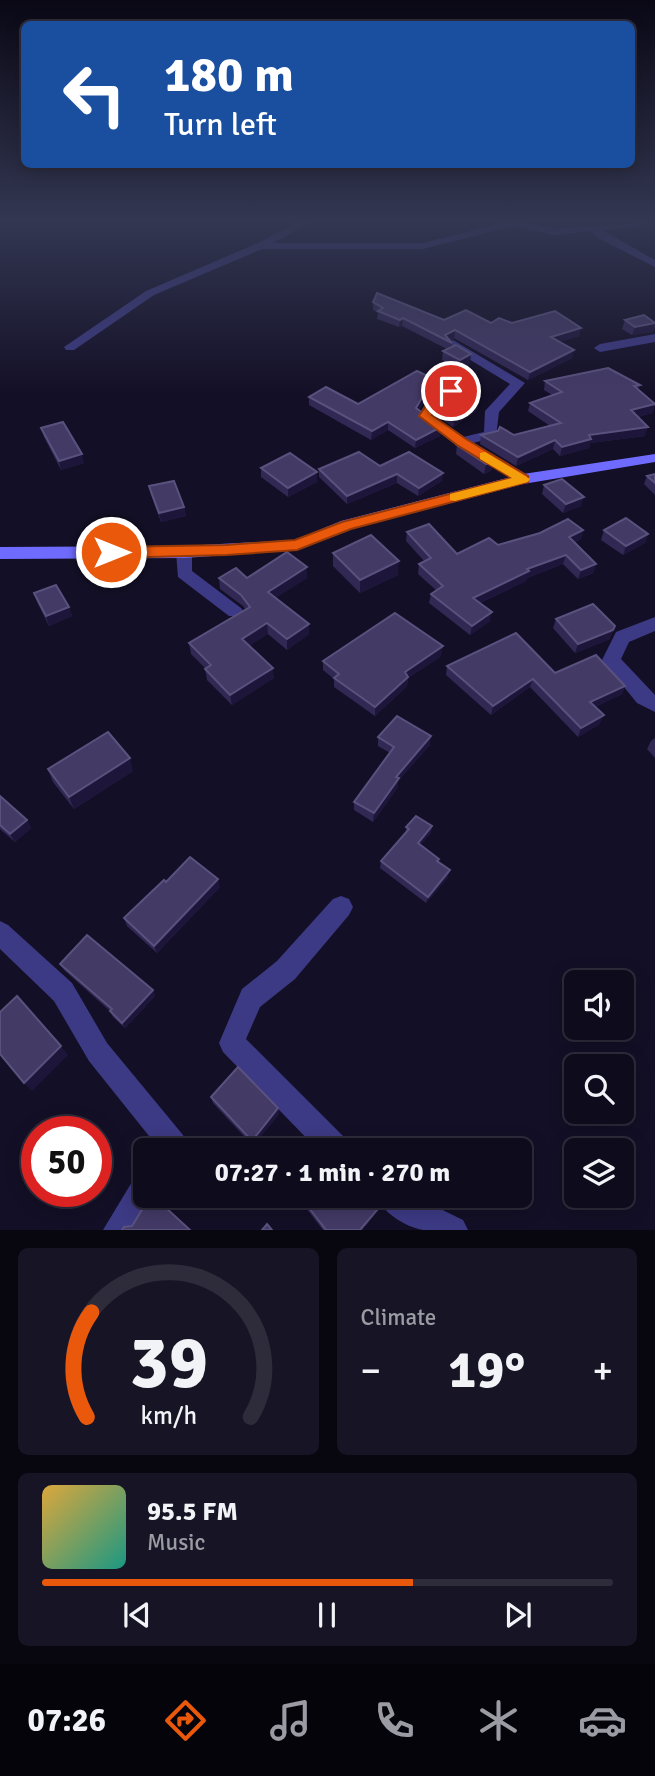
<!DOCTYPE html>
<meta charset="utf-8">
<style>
:root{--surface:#0e0b1c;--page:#171425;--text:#f1f3f6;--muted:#9b9ba3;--line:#2e2b3b;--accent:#ea580c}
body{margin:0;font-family:Signika,sans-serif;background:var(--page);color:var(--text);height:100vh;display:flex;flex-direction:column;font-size:26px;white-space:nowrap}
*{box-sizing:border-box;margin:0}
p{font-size:23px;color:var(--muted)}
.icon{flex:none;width:38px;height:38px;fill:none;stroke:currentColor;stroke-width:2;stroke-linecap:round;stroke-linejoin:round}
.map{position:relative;height:1230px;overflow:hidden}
.details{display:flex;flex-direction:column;gap:18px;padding:18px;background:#08060f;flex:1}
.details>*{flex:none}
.guide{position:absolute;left:21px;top:21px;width:614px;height:147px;border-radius:10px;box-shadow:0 4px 18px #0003,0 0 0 2px var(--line);background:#1a4fa0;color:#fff;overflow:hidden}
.buttons{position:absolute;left:564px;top:970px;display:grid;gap:14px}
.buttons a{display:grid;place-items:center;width:70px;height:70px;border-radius:10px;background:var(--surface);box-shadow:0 4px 18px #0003,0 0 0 2px var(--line);font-size:35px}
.speed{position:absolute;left:21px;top:1116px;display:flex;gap:14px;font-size:35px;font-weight:700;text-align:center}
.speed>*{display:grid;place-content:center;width:91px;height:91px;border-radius:50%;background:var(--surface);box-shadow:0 4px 18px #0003,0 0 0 2px var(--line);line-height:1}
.speed .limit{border:10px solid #d22;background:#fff;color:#111}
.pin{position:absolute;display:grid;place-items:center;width:60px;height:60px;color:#fff;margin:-30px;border:4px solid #fff;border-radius:50%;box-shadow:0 2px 7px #0007}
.me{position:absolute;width:77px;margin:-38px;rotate:90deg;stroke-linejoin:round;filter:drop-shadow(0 0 5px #0008)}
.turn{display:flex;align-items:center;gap:24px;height:147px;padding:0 28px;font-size:32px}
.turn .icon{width:91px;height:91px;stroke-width:2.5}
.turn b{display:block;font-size:49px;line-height:60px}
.big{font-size:52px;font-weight:700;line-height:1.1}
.details .widget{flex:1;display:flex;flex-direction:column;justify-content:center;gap:10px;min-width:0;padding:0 24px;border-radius:10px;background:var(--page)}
.details .dial{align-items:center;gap:0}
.dial svg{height:182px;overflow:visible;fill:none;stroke:var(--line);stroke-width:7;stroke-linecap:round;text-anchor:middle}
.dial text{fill:var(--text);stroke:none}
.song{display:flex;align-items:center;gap:21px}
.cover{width:84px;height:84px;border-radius:10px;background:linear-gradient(135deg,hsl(40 70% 55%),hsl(170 70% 35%))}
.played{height:7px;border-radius:4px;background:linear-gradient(90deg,var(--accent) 65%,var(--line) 65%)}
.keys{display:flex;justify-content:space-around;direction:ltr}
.heat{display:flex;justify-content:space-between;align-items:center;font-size:38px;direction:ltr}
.details .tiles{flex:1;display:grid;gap:18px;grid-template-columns:1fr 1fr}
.widget:last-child{grid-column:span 2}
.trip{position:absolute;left:133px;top:1138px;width:399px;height:70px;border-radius:10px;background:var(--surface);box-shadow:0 4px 18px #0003,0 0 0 2px var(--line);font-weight:700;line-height:70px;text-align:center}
.tabs{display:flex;height:112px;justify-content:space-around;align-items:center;background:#06040b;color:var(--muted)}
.tabs .icon{width:49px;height:49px}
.tabs .selected{color:var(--accent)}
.tabs b{font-size:32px;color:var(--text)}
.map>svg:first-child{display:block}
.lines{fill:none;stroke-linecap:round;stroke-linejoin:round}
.minor{fill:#3d3a85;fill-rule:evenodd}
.secondary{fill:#6f6bff;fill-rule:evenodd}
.wall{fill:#312854}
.shaded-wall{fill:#1d163a}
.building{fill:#433a66;stroke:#5a527e;stroke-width:2}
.route{fill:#ea580c;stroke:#983908;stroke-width:2}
.slow{fill:#f59e0b}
</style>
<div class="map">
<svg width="655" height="1230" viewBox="0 0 655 1230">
<rect width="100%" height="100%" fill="#130f26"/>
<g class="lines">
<g class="minor">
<polygon points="296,223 308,223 273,243 423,243 503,223 525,223 555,229 646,223 641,226 602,230 655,260 655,267 598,238 592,231 555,235 513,226 423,249 262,249 154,295 74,350 66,350 64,347 146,291 258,243"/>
<polygon points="655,334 655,342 600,352 594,348 600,344"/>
<polygon points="453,340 525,383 499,412 496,437 473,443 528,476 530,479 528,482 518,482 456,445 418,416 427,401 464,378 471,382 469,385 437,406 432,415 463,437 484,432 485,411 510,384 449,347 447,344"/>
<polygon points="184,546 192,552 192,571 241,608 244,612 241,616 229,616 178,577 176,552"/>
<polygon points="655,617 655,631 629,642 621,659 655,695 655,712 637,703 602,660 616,632"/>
<polygon points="341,896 349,899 353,907 349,915 295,979 260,1007 246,1039 347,1140 351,1150 318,1150 223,1052 219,1043 242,989 277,961 333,899"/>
<polygon points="0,921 8,925 72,983 107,1043 183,1135 187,1145 185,1150 155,1150 157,1146 89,1061 54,1001 0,949"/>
<polygon points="145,1173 145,1195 156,1195 135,1230 103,1230 135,1177"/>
<path d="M375,1195H412L463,1220L468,1230C453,1230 437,1230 423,1230C405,1227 382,1212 375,1195Z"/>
</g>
<polygon class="secondary" points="655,454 655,462 523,484 352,529 297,550 184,558 0,559 0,547 184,546 295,540 341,521 523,474"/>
</g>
<g class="wall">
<polygon points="373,302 444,320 581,328 579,336 559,342 572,358 528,380 454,338 450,341 452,343 452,347 470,363 459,369 442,360 443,351 447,349 402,326 399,327 377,319 378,313 373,310"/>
<polygon points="625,320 655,323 655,326 653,332 632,335 622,329"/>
<polygon points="545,381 640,385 638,390 655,405 652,413 638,417 645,436 590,443 589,448 560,456 553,449 516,466 480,444 481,435 514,435 550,426 528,411 530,403 552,395 544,390"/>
<polygon points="440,382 439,390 425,400 419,410 441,427 440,436 415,448 388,430 371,440 309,405 309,397 358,404"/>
<polygon points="478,402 477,411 453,427 435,414 436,405"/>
<polygon points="41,428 84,463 61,470 44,437"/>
<polygon points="457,445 492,470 484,474 456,454"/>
<polygon points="380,466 442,481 418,496 397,483 347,504 319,477 319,469"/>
<polygon points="261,468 317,482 288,497 261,477"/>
<polygon points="655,474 655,495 644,484 647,476"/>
<polygon points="544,485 581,506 563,513 542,494"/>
<polygon points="149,486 184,507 186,516 161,522 151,495"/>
<polygon points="583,530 581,539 574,543 596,564 593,573 578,579 563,564 527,578 526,581 480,603 490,621 470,635 429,603 431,594 437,591 418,574 419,564 425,562 406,541 407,532 457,554 498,545"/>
<polygon points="604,530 648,534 645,543 623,555 601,540"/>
<polygon points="333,553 398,575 360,593 333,566"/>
<polygon points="219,578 307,578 275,598 309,634 287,650 268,634 250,645 274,678 232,705 207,680 205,669 206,669 191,654 189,643 245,609 243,606 220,589"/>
<polygon points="34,593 69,607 72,616 49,626 37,602"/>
<polygon points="556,619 610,639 575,653 553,628"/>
<polygon points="441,656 408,678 407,686 375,716 334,687 334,679 323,670 323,661"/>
<polygon points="447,666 555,673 625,686 622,694 595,707 600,724 578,737 530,687 491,715 446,675"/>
<polygon points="378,737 430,745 398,781 398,787 373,822 354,810 354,802 390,753 378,746"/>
<polygon points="655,738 655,758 647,749 651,741"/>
<polygon points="48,769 133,771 74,809 53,782"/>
<polygon points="0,796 27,820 31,828 15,842 0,829"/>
<polygon points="432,826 431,833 420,845 439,859 438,861 448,877 426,903 380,868 381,861 406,833 406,827"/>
<polygon points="166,882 220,887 157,953 127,926 124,918"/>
<polygon points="60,964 153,990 155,996 125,1028 113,1017 110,1011 64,970"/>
<polygon points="211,1097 278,1108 279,1114 253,1146 213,1103"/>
<polygon points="296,1195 365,1195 376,1213 362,1230 323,1230"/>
</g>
<g class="shaded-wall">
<polygon points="403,318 402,326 399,327 400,320"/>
<polygon points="655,323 653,332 632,335 635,327"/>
<polygon points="581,328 579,336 549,345 551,337"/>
<polygon points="455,330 454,338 448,341 445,335"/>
<polygon points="574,350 572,358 528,380 530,372"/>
<polygon points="471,354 470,363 459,369 460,360"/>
<polygon points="440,382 439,390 425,400 415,416 416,408 426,391"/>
<polygon points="478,402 477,411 453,427 455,418"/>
<polygon points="655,404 652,413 629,419 631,410"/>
<polygon points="388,422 388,430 371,440 372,431"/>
<polygon points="441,427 440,436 415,448 416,440"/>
<polygon points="648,427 645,436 590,443 589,448 560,456 562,447 589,435"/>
<polygon points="555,440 553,449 516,466 518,457"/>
<polygon points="82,454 84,463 61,470 59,461"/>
<polygon points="494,460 492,470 484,474 486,464"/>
<polygon points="317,472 317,482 288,497 288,488"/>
<polygon points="443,473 442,481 418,496 419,488"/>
<polygon points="397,474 397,483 347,504 347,496"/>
<polygon points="584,497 581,506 563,513 566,504"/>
<polygon points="184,507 186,516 161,522 159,513"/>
<polygon points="583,530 581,539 566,547 569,537"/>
<polygon points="648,534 645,543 623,555 626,546"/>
<polygon points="566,555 563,564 527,578 526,581 471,607 473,598 527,569"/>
<polygon points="399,561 398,575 360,593 360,580"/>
<polygon points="596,564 593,573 578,579 581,570"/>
<polygon points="307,567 307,578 268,603 268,592"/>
<polygon points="69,607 72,616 49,626 46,616"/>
<polygon points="492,612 490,621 470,635 472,626"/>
<polygon points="267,623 268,634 244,649 242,639"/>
<polygon points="309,624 309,634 287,650 287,639"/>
<polygon points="615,626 610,639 575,653 578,644"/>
<polygon points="443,646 441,656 408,678 407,686 375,716 375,707 405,672"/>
<polygon points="273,668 274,678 232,705 230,695"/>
<polygon points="533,679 530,687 491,715 493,706"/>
<polygon points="625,686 622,694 587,711 590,702"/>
<polygon points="604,715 600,724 578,737 581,728"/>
<polygon points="431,736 430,745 398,781 398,787 373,822 374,813 396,777"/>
<polygon points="130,758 133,771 74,809 69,797"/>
<polygon points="27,820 31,828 15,842 10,834"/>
<polygon points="432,826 431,833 416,850 418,843"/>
<polygon points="450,870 448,877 426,903 428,897"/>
<polygon points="218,879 220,887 157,953 154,946"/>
<polygon points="153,990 155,996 125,1028 122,1023"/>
<polygon points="61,1046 68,1055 32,1091 24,1083"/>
<polygon points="278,1108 279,1114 253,1146 252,1141"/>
<polygon points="377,1210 376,1213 362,1230 360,1230"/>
</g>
<g class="building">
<polygon points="377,293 444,320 466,310 491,323 499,318 512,323 555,311 581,328 551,337 574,350 530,372 455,330 445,335 452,343 403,318 400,320 378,311 383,308 373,302"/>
<polygon points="644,315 655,323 635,327 625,320"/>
<polygon points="456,345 471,354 460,360 443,351"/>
<polygon points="608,368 640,385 634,386 655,404 631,410 648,427 589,435 591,439 562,447 555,440 518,457 481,435 498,431 500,427 514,435 561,423 530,403 562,392 545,381"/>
<polygon points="417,371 440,382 426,391 416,408 441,427 416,440 388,422 372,431 309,397 326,387 358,404"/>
<polygon points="453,390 478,402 455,418 436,405 440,399"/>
<polygon points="63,422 82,454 59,461 41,428"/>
<polygon points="463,442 494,460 486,464 457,445"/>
<polygon points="359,452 380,466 409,452 443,473 419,488 397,474 347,496 319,469"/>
<polygon points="290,453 317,472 288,488 261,468"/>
<polygon points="655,474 655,483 647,476"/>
<polygon points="562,479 584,497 566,504 544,485"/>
<polygon points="174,481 184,507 159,513 149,486"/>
<polygon points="626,518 648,534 626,546 604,530"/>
<polygon points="568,519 583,530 569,537 596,564 581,570 566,555 527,569 529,571 473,598 492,612 472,626 431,594 443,586 419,564 431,558 407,532 429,524 457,554 489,538 498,545 540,533"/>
<polygon points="371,535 399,561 360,580 333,553"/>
<polygon points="287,552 307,567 268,592 309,624 287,639 267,623 242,639 273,668 230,695 205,669 211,665 189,643 250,607 241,595 219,578 236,568 247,578"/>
<polygon points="56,585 69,607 46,616 34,593"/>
<polygon points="593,604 615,626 613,630 578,644 556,619"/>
<polygon points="395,613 443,646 405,672 408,677 375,707 334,678 339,674 323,661"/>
<polygon points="516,633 555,673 596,655 625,686 590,702 604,715 581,728 533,679 493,706 447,666"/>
<polygon points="397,716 431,736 396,777 399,778 374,813 354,802 394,747 378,737"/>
<polygon points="108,732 130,758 69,797 48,769"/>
<polygon points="0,796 27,820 10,834 0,825"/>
<polygon points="416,816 432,826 418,843 439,859 437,861 450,870 428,897 381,861 409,829 406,827"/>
<polygon points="190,857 218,879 154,946 124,918 164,880 166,882"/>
<polygon points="87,935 153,990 122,1023 110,1011 112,1009 60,964"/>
<polygon points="17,996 61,1046 24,1083 0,1054 0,1012"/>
<polygon points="238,1067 278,1108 252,1141 211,1097"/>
<polygon points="151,1195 152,1195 190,1230 122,1230 124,1227 132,1226"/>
<polygon points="299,1195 365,1195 377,1210 360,1230 326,1230"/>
<polygon points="267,1224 272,1230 262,1230"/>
</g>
<linearGradient id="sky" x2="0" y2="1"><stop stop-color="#0a0815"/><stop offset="0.56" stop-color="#333752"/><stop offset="1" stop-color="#333752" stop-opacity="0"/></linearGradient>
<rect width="655" height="395" fill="url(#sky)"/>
<polygon class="route" points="451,387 457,391 437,407 432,415 466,439 528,476 528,482 351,529 297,550 226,555 111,558 103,552 111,547 226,545 295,540 342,522 511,478 457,445 419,416 428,402"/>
<polygon class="slow" points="485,452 530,479 528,482 455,501 450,500 450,494 512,478 480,459 480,453"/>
</svg>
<div class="buttons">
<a><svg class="icon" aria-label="sound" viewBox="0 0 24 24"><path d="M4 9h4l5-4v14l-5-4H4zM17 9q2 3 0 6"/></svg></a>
<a><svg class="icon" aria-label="search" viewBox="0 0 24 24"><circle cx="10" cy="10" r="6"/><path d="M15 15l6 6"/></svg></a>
<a><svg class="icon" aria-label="layers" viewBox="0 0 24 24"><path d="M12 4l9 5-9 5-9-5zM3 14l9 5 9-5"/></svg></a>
</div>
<div class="speed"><div class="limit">50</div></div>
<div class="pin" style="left:451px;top:391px;background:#d93025"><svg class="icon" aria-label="arrive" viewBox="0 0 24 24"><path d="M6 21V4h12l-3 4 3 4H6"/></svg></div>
<svg class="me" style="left:111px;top:552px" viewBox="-20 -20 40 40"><circle r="17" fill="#ea580c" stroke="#fff" stroke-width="3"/><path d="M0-11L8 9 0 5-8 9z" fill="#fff"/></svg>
<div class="trip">07:27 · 1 min · 270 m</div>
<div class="guide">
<div class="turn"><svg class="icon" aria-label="left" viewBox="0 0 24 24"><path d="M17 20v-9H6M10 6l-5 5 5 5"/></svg><div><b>180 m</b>Turn left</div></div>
</div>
</div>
<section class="details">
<div class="tiles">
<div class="widget dial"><svg viewBox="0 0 100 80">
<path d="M14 69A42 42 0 1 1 86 69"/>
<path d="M14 69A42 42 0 0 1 16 23" stroke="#ea580c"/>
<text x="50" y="56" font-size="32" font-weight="700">39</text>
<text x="50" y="72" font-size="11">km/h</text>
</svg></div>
<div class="widget"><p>Climate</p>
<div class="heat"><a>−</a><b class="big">19°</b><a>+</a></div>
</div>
<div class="widget">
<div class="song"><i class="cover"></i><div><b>95.5 FM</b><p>Music</p></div></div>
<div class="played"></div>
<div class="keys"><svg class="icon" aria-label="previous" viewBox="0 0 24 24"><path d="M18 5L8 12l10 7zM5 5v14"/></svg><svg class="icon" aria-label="pause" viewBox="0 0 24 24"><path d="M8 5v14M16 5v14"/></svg><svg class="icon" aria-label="next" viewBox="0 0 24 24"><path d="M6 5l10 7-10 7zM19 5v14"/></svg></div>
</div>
</div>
</section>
<nav class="tabs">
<b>07:26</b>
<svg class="icon selected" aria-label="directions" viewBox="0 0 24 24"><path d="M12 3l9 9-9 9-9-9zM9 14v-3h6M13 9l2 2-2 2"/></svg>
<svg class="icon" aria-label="music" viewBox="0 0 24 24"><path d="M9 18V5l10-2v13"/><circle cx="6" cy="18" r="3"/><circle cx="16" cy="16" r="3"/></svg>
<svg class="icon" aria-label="phone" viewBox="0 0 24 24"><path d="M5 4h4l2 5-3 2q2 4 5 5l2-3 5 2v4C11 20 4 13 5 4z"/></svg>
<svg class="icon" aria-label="climate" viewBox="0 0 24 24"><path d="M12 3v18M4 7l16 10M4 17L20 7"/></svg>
<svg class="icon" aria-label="car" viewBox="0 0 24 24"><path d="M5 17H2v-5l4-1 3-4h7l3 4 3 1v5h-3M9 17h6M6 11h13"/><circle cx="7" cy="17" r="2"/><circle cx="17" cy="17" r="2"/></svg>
</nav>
